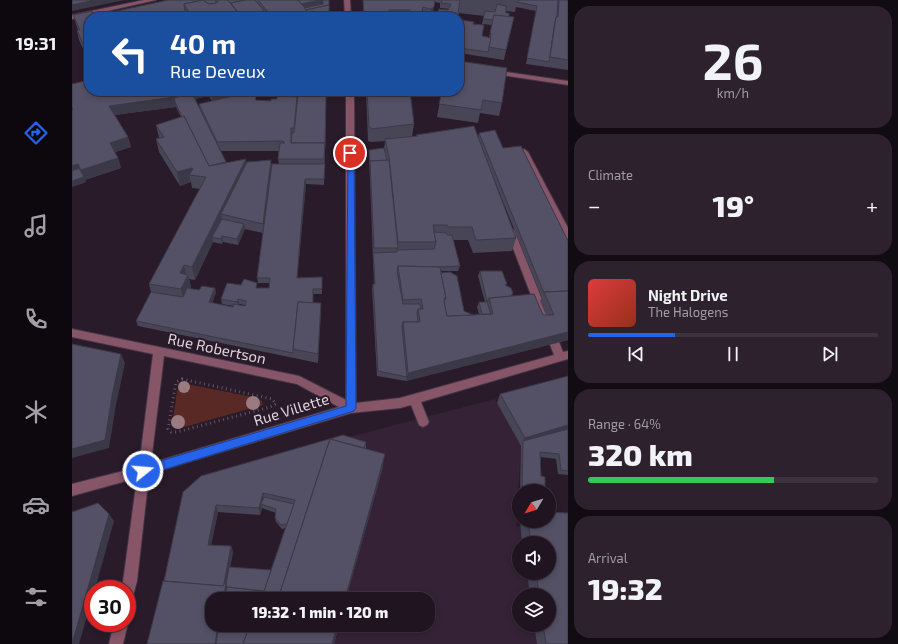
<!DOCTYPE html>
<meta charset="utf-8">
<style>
:root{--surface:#1f1420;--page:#2c212d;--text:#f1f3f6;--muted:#a19ea5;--line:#3c333e;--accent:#2563eb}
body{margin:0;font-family:"Exo 2",sans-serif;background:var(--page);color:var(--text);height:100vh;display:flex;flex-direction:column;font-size:15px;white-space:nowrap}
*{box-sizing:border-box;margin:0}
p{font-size:13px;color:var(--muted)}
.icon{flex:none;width:22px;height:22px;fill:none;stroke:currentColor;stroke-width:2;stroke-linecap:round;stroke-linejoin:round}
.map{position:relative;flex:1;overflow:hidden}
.details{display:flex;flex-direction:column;gap:6px;padding:6px;background:#110b12;width:330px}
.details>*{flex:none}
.hud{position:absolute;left:12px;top:12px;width:380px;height:84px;border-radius:16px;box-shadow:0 2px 6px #0003,0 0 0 1px var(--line);background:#1a4fa0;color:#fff;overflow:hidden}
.needle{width:26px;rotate:232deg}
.controls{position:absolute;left:440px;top:484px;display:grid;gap:8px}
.controls a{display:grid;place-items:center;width:44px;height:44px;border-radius:50%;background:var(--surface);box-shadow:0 2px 6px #0003,0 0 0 1px var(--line);font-size:20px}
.speed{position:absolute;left:12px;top:580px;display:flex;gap:8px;font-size:20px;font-weight:700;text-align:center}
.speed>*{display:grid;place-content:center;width:52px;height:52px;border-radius:50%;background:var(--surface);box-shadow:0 2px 6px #0003,0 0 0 1px var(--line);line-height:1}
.speed .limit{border:6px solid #d22;background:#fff;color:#111}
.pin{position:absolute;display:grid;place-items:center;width:34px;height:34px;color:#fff;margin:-17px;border:2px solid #fff;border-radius:50%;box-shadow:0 1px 4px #0007}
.me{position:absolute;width:44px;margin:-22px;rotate:73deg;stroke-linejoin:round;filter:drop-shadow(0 0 3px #0008)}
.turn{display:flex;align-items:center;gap:14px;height:84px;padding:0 20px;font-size:18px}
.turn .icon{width:52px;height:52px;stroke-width:2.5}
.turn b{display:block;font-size:28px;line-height:34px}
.big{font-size:30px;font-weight:800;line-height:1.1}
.details .tile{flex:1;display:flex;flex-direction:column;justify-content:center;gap:6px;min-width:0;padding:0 14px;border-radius:16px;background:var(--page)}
.details .dial{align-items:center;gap:0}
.dial b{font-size:52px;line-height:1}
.song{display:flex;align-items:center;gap:12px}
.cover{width:48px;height:48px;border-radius:6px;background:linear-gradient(135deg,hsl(0 70% 55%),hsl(10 70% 35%))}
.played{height:4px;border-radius:2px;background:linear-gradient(90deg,var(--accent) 30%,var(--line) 30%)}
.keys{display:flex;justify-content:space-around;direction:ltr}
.heat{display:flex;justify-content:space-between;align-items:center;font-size:22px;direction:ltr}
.charge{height:6px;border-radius:3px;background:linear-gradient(90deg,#34c759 64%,var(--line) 0)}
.trip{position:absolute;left:133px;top:592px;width:230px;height:40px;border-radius:16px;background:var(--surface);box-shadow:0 2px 6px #0003,0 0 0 1px var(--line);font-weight:800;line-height:40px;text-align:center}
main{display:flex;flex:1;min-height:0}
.tab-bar{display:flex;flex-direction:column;width:72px;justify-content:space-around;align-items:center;background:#0c080d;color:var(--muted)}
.tab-bar .icon{width:28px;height:28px}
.tab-bar .current{color:var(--accent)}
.tab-bar b{font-size:18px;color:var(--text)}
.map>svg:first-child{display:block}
.built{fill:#352236;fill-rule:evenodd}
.green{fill:#592925}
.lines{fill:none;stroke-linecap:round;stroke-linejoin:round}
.minor-casing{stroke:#423543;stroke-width:2}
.path{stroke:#625562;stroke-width:3;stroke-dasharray:1 3.5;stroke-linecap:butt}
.minor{fill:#865567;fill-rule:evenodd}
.tree{fill:#9a7c80}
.wall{fill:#484557;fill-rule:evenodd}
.shaded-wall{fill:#3b3847}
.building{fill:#545065;stroke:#3b3847;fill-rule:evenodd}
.route{fill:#2563eb;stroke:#184099}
.labels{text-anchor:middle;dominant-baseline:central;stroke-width:4;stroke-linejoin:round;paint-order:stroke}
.street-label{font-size:15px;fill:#ddd3dd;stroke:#291b2a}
</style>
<main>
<nav class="tab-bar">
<b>19:31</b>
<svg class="icon current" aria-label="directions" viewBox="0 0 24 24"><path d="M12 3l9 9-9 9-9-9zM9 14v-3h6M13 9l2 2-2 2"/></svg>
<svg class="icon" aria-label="music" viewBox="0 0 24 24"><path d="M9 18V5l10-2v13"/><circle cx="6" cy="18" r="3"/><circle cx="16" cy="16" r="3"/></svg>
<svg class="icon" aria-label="phone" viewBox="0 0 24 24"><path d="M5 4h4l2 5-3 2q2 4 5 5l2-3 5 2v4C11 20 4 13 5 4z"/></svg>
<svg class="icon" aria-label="climate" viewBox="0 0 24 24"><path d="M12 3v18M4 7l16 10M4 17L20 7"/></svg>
<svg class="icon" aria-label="car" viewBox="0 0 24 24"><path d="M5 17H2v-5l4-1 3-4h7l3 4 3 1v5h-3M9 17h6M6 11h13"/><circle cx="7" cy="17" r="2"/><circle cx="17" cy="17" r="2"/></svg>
<svg class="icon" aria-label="filters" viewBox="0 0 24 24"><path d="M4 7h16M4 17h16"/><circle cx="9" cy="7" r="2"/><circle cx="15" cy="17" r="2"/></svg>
</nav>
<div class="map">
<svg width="496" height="644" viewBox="0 0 496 644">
<rect width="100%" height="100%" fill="#291b2a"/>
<path class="built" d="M423,399L449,446L444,526L496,534V644H75L93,587L193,597L246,445ZM447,543H477V573H447ZM447,595H477V625H447ZM140,599H356V625H140Z"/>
<polygon class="green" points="110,383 185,398 190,401 191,405 109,428 102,428 100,426 105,391"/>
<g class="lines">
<g class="minor-casing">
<g id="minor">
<polygon points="72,0 84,0 0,19 0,15"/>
<polygon points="272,0 278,0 279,17 273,17"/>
<polygon points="420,70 496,81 496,85 423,74 419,72"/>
<path d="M274,91H282L284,403L328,398L482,355L434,230L438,227L442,230L491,352L496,351V359L349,402L357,422L355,425L351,427L347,425L339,405L328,408L279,413L77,474L65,581L60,600L55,602V589H50L65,478L0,496V484L67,467L81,354L0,337V329L227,376L274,400ZM92,356L225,384L267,407L79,463Z"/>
<polygon points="452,149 456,152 496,228 496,239 492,236 448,152"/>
<polygon points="55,621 56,623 51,644 37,644 42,623 55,623"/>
</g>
</g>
<polygon class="path" points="110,379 200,399 204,404 198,407 105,432 99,432 96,429 104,382"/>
<use href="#minor" class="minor"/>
</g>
<g class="tree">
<circle cx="112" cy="387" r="6"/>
<circle cx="181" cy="403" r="7"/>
<circle cx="106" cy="422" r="7"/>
</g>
<g class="wall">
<polygon points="96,0 257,0 257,17 17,17 17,61 7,40 5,30 6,30 1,15 22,16"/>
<polygon points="291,0 496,0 496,70 454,64 464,11 444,7 443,12 434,11 434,13 437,17 442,17 432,60 387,53 387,31 402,24 410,36 417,37 420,25 410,24 412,16 387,13 386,17 365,17 365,14 376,10 377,9 368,8 368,3 362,2 361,12 360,13 364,13 363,17 291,17"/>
<path d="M0,84L158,91L159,97L184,96V100L199,101L205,99L234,95V91H255V96H254L253,152L252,185L234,184L225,278L250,277V294H241V303H249L246,363L66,326L64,321L79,292L77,284L128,189L120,188L119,182L108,186L87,152L84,139L87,138L84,125L109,117L104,107L43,115L56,137L59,147L43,152L46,158L49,168L13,180L14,182L0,187ZM137,96L140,101L127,104L128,109L123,99ZM149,151H207L206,159L207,164L154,162ZM173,229L191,233L185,278L186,283H198L197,288H186L149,299L150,304L162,306L161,307L140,303L144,293L143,288L127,290L119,289V287L117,279L123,280L141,242L150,244L151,242L166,245ZM167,304L173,305V306L166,305Z"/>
<path d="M294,91H338L342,124L340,137L344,136V135L406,137L407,133L431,148L496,241V340L334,381L305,376L300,289L301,284H302L297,155V150L312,148L313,141L299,142L296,141ZM421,177L470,298L468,301L474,315H471L440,296L441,293L434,286L408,271L406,276L413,302H407L405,307L407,314L401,315L392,311L369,273L368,271H386L388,266L381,240H396L401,253L440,251L444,238Z"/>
<polygon points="343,91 387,91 430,103 427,116 408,113 406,123 365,117 370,91"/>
<polygon points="496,376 496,475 486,474 484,459 469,457 469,476 473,491 448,491 449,446 425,403 428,394"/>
<path d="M294,442V449L311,467L274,599H140V625H267L262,644H75L92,581L111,492ZM190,508L204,513L203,518L204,522L210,529L214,528L199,570L158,567L161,552L159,546L139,545L146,512L188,515Z"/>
<polygon points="448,521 477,521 496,644 465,644 462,625 477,625 477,595 458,595 455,573 477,573 477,543 450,543"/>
</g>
<g class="shaded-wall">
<polygon points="18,0 53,0 0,11 0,5 19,1"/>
<polygon points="248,0 251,0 251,9 234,13 227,5"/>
<polygon points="362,7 361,12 359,14 359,9"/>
<polygon points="111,91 136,91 137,96 103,103 103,102 104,107 40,115 37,106"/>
<polygon points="159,92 159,98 140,102 140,96"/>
<polygon points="56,137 59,147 41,153 38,143"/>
<polygon points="46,158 49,168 13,180 14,182 0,187 0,181 12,177 9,170"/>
<polygon points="174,159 176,172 149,214 151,223 140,237 141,242 123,280 120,267"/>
<polygon points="199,160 200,170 192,233 191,224"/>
<polygon points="6,164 9,174 0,177 0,166"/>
<polygon points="120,168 121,175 117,175 119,182 108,186 105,172"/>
<polygon points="233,179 234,184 225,283 225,278"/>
<polygon points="172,224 173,229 166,245 165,239"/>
<polygon points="150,236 151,242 150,244 149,239"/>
<polygon points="112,265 115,278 116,275 119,287 112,302 109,289 108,273"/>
<polygon points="143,288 144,293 138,307 137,302"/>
<polygon points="166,299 167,304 165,307 165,302"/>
<polygon points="249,303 249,312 246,363 246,354"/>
<polygon points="496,332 496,340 334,381 336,373"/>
<polygon points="49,354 53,363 44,405 37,448 0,458 0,449 40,396"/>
<polygon points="496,425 496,432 451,441 453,438"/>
<polygon points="313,454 311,467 274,599 273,599"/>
<polygon points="191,493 192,501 189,504 190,508 188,515 187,508"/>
<polygon points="144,505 146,512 138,551 136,545"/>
<polygon points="37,514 42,521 23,589 21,589 21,595 7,644 0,644"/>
<polygon points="159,546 161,552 155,587 156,599 151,599 152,588"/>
<polygon points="146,625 151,625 147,644 143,644"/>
<polygon points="265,625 267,625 262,644 260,644"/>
</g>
<g class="building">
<polygon points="0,0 18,0 19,1 0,5"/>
<polygon points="96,0 131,0 112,4 113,12 116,17 22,17 22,16"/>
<polygon points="131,0 137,4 146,2 145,0 156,0 169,17 120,17 112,4"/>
<polygon points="131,0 143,0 144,3 137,4"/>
<polygon points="156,0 174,0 158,3"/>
<polygon points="174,0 183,0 197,17 169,17 159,3"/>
<polygon points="186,0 226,0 241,17 200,17"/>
<polygon points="226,0 248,0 229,4"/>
<polygon points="251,0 257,0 257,9 257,5 234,10 232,8 251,4"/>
<path d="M291,0H363L362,7L359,9L351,7L350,12L364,13L362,17H292ZM317,10H338V15H318Z"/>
<polygon points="370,0 388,0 386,13 387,13 386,16 365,14 367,9 376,10 379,4 369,3"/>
<polygon points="446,0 486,0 485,17 484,17 483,21 477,62 455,58 465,6 445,2"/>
<polygon points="487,0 496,0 496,60 478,57 484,17 486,17"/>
<polygon points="425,4 434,6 434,13 437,13 437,17 422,15 421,20 411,19 413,11 423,12"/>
<polygon points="257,5 257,17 240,17 234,10"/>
<polygon points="20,11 22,17 17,17 17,58 5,30 8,30 1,15"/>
<polygon points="422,15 442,17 434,50 417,47 419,33 418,33"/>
<polygon points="390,20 402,22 401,24 412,25 410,36 419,38 416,52 387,48 387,31"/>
<polygon points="387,61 435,68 430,103 411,100 409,110 367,104 370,91 387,91"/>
<polygon points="17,80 17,91 111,91 100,93 102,97 37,106 56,137 38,143 46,158 9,170 6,164 0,166 0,110 1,110 0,106 0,84"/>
<polygon points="137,91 158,91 159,92 140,96"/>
<polygon points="295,91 338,91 342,124 300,129 297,127"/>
<polygon points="120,93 154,162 137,166 112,116 110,117 103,102 102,98"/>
<polygon points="226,95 254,95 253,147 253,143 219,143 220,132 222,133"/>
<polygon points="161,96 184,96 183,100 199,101 199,99 205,99 205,96 225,97 222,128 219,128 219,143 253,143 252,159 206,159 208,143 213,143 211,141 145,142 127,104"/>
<polygon points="112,116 137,166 174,159 120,267 112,265 108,273 116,275 109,289 77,284 134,177 117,175 121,169 120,168 105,172 84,139 92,137 84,125"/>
<polygon points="402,126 444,238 404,240 400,227 377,227 375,225 361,225 364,242 326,242 317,157 313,139 346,136 344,135"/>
<polygon points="423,130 431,148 449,146 496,241 496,291 472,292 472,293 407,133"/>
<polygon points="312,148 315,161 298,161 298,166 297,150"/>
<polygon points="199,160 191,224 149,214 175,162"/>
<polygon points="317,160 326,248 302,248 298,161"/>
<polygon points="200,164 253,164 252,179 233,179 225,278 250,277 250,289 241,289 241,303 226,302 221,349 221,353 64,321 79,292 111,297 115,288 127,290 130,286 143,288 137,302 161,307 162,304 173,306 174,301 166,299 165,302 149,299 155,283 169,285 172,279 185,283 184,288 197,288 198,278 185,278"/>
<polygon points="7,168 12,177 0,181 0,171"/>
<polygon points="150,219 172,224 165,239 150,236 149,239 140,237"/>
<polygon points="362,232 374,233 375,235 380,235 388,266 366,267 326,266 325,271 331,304 348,304 349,309 346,309 345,313 346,322 331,322 330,327 335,377 306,371 301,284 303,284 301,253 325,252 325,250 362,249 364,242"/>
<polygon points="326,266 368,267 374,298 372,298 375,316 421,314 417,298 462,294 471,315 482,315 472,292 496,291 496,332 336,373 331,322 348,322 346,309 351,309 349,299 331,300"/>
<polygon points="408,271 430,271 435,284 433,285 439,288 441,293 438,296 417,298 415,302"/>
<polygon points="378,272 385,276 392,311 401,315 375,316 372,302 374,298 369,273"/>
<polygon points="226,302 249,303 246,354 221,349"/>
<polygon points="407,302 415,302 419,314 410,314"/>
<polygon points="0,344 49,354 40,396 33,440 0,449"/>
<polygon points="496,376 496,425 453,438 428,394"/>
<polygon points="496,429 496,471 489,470 487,454 468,452 469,476 473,477 473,491 450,491 451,441"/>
<polygon points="271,435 294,442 292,448 258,439 206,599 152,599 155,587 192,591 223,500 191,493 187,508 144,505 136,545 159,546 152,584 151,586 92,581 111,492 129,476"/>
<polygon points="258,439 313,454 273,599 206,599"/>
<polygon points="192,497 222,504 215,524 209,525 203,518 204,509 189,504"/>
<polygon points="26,503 37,514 0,644 0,512"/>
<polygon points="477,512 496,513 496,644 474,644 471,625 477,625 477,595 467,595 464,573 477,573 477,543 459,543 456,521 477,521"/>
<polygon points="157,567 199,570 192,591 155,587 154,585"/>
<polygon points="91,581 151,586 152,584 154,584 151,599 140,599 140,625 146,625 143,644 75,644"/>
<polygon points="147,625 178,625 171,644 144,644"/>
<polygon points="178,625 265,625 260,644 171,644"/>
</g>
<polygon class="route" points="276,151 278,151 282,153 284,408 282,411 71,476 67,474 65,471 67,468 71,466 274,406"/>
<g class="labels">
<g class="street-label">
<text transform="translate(145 348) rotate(12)">Rue Robertson</text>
<text transform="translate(219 409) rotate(-17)">Rue Villette</text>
</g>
</g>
</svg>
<div class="controls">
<a><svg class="needle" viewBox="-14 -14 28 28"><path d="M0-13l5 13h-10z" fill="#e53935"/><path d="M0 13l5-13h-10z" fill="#a19ea5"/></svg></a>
<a><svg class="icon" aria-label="sound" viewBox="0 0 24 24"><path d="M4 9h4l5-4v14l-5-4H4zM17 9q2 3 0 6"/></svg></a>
<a><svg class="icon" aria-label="layers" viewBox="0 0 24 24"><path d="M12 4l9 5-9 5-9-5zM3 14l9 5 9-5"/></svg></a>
</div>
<div class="speed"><div class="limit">30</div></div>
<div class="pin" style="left:278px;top:153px;background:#d93025"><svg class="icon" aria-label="arrive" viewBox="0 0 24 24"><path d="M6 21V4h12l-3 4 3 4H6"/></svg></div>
<svg class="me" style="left:71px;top:471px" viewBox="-20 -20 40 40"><circle r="17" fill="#2563eb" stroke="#fff" stroke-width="3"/><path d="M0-11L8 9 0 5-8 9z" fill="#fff"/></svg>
<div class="trip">19:32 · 1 min · 120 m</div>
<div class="hud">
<div class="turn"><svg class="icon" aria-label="left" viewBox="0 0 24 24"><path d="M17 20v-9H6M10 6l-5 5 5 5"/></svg><div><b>40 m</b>Rue Deveux</div></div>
</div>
</div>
<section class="details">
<div class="tile dial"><b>26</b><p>km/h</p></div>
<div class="tile"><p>Climate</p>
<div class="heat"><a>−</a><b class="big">19°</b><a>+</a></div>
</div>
<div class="tile">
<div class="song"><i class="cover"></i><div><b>Night Drive</b><p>The Halogens</p></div></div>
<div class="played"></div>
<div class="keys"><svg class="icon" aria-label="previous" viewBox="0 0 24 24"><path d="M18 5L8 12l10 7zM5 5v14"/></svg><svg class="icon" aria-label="pause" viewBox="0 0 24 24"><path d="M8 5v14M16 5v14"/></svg><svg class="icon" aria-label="next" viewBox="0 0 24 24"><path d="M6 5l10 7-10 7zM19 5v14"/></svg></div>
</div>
<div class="tile"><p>Range · 64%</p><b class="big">320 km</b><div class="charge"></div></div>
<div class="tile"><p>Arrival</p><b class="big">19:32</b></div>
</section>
</main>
